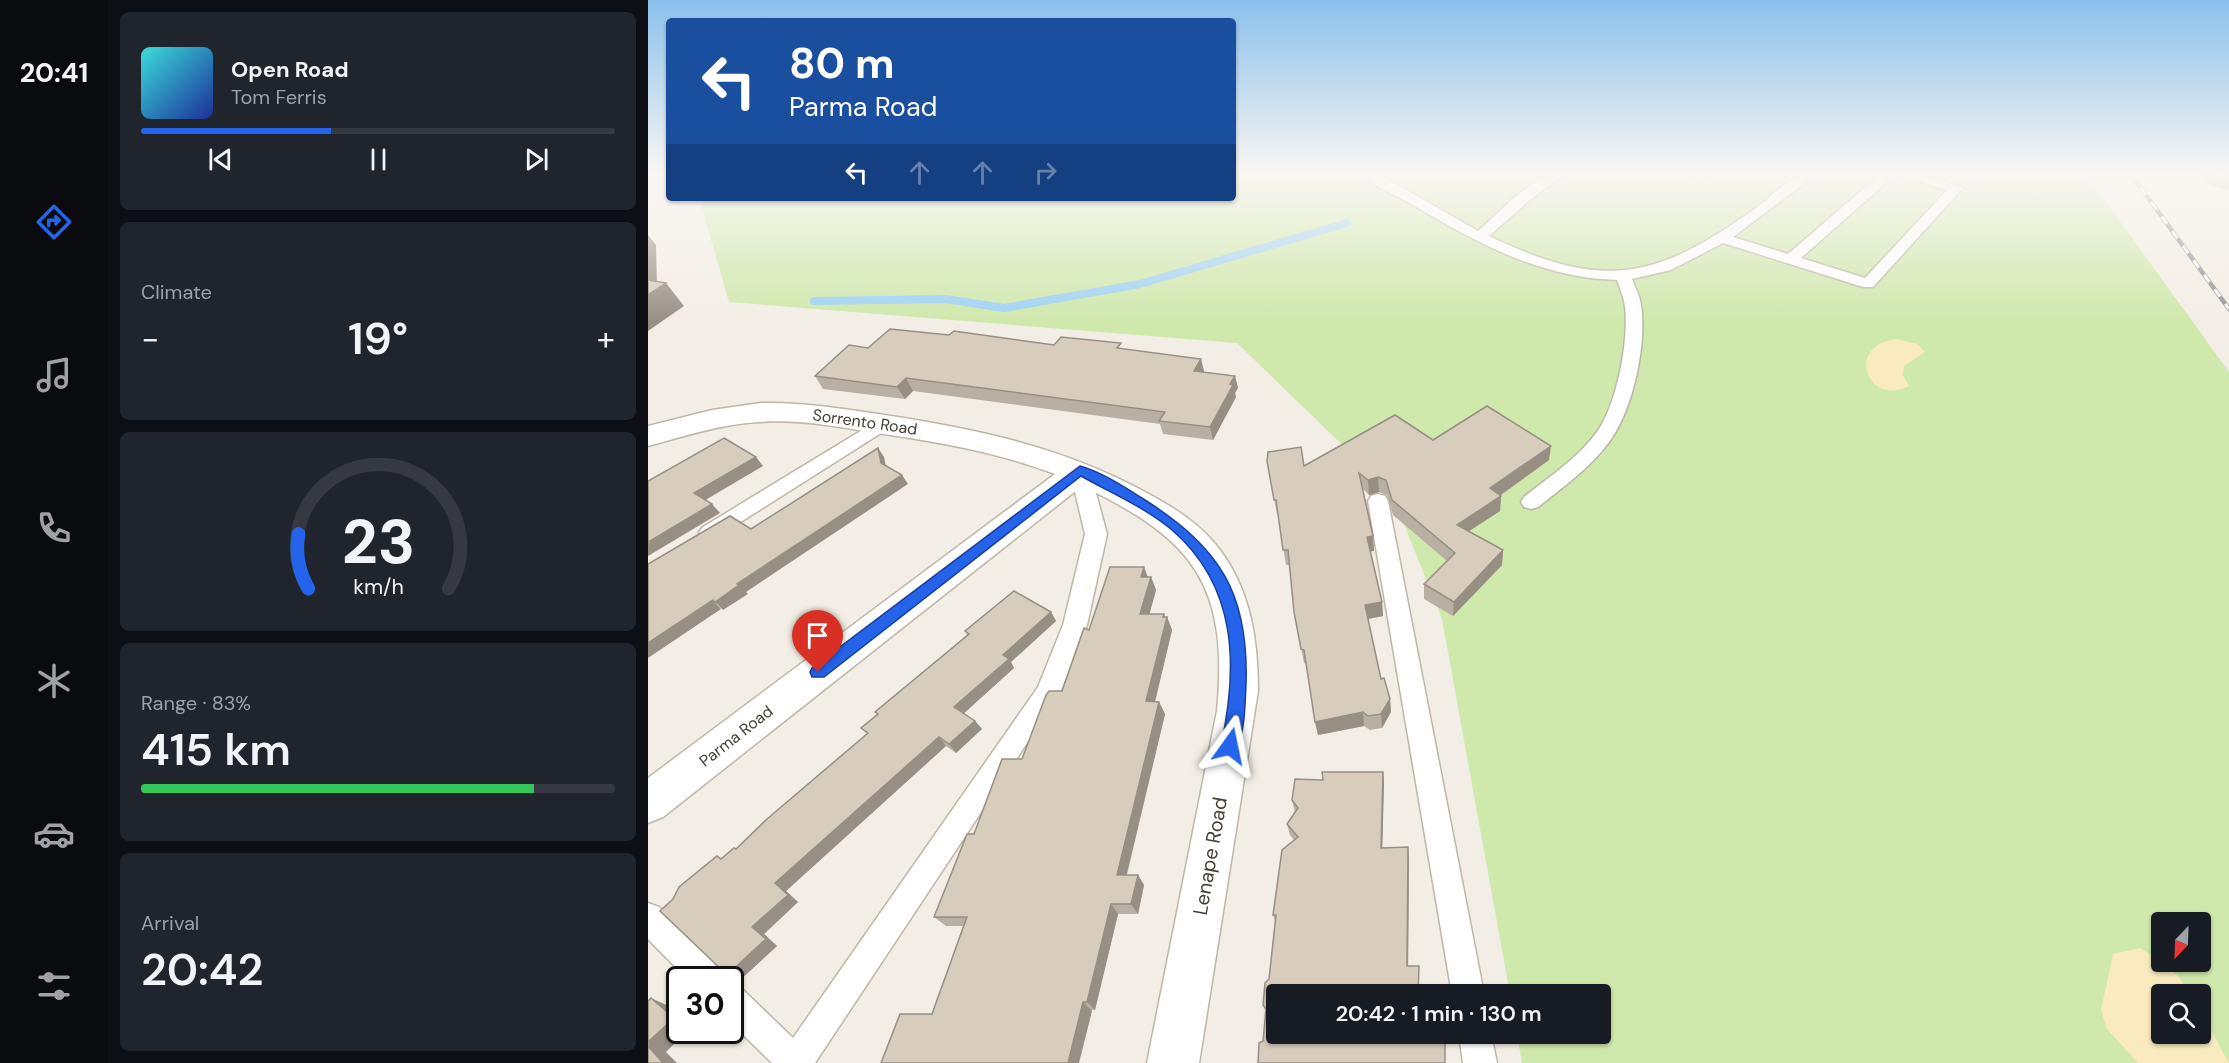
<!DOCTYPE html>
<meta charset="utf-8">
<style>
:root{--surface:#171b24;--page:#20242c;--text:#f1f3f6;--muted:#9ea1a6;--line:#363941;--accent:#2563eb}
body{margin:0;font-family:"DM Sans",sans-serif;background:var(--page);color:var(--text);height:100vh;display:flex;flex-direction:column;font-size:22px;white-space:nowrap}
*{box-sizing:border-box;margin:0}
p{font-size:20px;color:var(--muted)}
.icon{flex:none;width:33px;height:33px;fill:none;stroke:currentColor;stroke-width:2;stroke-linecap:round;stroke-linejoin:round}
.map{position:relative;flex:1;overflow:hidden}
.sheet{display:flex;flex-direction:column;gap:12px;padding:12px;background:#0d0f14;width:540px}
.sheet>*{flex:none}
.banner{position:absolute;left:18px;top:18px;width:570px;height:183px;border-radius:6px;box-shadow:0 2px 4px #0004;background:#1a4fa0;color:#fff;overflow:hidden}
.needle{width:39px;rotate:203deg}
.controls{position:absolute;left:1503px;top:912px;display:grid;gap:12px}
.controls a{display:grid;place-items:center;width:60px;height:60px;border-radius:6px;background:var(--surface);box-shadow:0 2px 4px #0004;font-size:30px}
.speed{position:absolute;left:18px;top:966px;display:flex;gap:12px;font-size:30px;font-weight:700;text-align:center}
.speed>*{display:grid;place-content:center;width:78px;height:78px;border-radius:50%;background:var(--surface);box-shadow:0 2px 4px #0004;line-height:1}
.speed .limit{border:3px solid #111;border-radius:9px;background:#fff;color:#111}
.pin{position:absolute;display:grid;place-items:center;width:51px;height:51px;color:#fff;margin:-62px -26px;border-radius:50% 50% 50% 0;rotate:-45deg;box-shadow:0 0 6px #0007}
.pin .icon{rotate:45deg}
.me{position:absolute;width:66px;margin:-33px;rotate:12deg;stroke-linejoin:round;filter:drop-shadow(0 0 4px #0008)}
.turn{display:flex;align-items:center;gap:21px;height:126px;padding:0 24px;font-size:27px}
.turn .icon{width:78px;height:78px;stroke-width:2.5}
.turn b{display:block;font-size:42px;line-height:51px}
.lanes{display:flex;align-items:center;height:57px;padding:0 24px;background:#0003;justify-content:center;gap:30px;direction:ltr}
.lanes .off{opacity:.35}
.big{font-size:45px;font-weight:600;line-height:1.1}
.sheet .card{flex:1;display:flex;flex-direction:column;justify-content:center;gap:9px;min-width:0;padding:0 21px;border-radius:9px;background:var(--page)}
.sheet .dial{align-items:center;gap:0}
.dial svg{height:156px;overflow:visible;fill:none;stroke:var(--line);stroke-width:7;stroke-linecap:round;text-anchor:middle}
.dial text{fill:var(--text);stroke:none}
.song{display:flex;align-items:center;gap:18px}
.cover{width:72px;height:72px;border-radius:9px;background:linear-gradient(135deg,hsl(180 70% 55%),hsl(230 70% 35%))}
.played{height:6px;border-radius:3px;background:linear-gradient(90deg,var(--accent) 40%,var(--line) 40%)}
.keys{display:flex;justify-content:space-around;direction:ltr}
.heat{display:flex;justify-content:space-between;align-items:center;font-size:33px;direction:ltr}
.charge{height:9px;border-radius:4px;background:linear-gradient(90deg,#34c759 83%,var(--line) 0)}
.trip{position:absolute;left:618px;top:984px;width:345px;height:60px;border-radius:6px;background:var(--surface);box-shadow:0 2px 4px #0004;font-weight:600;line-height:60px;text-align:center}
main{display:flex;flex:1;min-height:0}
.tab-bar{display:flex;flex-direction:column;width:108px;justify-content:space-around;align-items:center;background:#090b0e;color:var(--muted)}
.tab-bar .icon{width:42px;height:42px}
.tab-bar .current{color:var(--accent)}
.tab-bar b{font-size:27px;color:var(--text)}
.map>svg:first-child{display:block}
.green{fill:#cfe8ac;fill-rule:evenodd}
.sand{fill:#f9ebbf}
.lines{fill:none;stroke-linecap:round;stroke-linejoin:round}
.stream{stroke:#9fd2f2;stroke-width:8}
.service-casing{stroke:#beb6a7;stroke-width:3}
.minor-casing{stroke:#beb6a7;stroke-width:3}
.service{fill:#fff;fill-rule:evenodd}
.minor{fill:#fff;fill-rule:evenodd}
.rail-casing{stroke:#959595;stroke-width:4.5}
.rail{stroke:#fff;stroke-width:3;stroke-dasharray:9;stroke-linecap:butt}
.wall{fill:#baafa3}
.shaded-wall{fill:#978f84}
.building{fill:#d8ccbd;stroke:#978f84;stroke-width:1.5}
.route{fill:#2563eb;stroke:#184099;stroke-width:1.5}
.labels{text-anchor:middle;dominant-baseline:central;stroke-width:5;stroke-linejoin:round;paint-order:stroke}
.street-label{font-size:16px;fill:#453e34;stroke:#fff}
.near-street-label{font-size:20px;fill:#453e34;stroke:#fff}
</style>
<main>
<nav class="tab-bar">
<b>20:41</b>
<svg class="icon current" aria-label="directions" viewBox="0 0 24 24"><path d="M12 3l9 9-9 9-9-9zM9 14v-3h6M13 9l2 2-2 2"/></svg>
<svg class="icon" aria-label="music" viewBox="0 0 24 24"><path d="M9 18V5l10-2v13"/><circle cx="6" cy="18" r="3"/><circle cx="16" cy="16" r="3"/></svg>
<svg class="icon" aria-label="phone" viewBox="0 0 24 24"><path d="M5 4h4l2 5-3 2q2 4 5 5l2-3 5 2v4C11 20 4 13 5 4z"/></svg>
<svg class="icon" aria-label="climate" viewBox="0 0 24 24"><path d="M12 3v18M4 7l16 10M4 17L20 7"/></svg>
<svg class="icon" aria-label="car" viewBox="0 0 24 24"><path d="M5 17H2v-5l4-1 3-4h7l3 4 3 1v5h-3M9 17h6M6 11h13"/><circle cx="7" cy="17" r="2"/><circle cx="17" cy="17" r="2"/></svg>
<svg class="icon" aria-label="filters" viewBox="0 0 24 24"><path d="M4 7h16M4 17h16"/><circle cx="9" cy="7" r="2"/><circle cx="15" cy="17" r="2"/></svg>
</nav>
<section class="sheet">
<div class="card">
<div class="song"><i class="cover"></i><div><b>Open Road</b><p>Tom Ferris</p></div></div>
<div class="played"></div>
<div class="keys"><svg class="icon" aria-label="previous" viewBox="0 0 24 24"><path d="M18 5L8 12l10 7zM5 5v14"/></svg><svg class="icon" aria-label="pause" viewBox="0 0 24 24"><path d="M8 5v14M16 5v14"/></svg><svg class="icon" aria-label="next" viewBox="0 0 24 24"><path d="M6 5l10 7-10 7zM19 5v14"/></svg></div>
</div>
<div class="card"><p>Climate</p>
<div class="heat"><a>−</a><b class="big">19°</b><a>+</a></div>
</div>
<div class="card dial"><svg viewBox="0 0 100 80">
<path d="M14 69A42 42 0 1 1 86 69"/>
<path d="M14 69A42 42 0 0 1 9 41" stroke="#2563eb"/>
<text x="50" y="56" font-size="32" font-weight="700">23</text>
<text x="50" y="72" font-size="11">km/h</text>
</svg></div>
<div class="card"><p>Range · 83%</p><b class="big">415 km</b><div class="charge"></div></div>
<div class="card"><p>Arrival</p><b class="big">20:42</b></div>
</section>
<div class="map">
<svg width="1581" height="1063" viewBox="0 0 1581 1063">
<rect width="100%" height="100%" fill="#f3eee5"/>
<path class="green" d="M585,173H1437L1581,372V1063H874L869,1034H952V994H862L794,619L743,492L589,343L81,302L51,198H585ZM1514,922H1552V962H1514ZM1514,994H1552V1034H1514Z"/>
<g class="sand">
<path d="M1249,339L1269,344L1277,352L1256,366L1255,375L1261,386C1221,408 1195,345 1249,339Z"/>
<polygon points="1493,948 1530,976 1542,994 1514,994 1514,1034 1552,1034 1553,1012 1581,1063 1490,1063 1459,1029 1453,1010 1465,954"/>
</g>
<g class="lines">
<polyline class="stream" points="166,301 298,299 356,308 492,284 699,223"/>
<g class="service-casing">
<g id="service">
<path d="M713,173H729L830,231C855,210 884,173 918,173L883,199L841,236C955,291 1008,280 1108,208C1119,200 1144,176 1156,173C1160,172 1166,173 1170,173L1085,237L1140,254L1234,173H1269L1315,188L1225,287H1215L1075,243L1023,270L984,279C987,288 992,296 993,305C999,344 985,410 961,442C942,468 915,487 890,507L883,509L876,507L873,502L876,497C901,477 930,458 949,432C969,404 981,340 977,307C976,297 972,289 969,280C891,278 825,241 760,202C745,194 724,186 713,173ZM1248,174L1299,190L1217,278L1153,258Z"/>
<polygon points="1037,173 1054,173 1058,177 1052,181"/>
<polygon points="234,418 243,424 241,428 69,537 62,540 55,537 51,532 55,527"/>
<polygon points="432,464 439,466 442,471 459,534 439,625 412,693 167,1063 124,1063 82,1022 82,983 93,988 145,1038 390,687 415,625 437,534 422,471 425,466"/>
<polygon points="730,494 737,496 740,501 836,994 804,994 720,501 723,496"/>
<polygon points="0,903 11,907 73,969 77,980 40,980 0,939"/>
<polygon points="811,1034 843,1034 849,1063 815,1063"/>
</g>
</g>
<g class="minor-casing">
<path id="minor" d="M113,403C152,402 191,408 230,414C324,428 413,446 497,492C525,507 553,524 572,550C603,592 610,640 610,691L551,1063H499L569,711C581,585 546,539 434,486L15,817L0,823V778L407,474C349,452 290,442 229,433C190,427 151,419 111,422C73,424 37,436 0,446V426L64,410Z"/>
</g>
<use href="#service" class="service"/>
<use href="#minor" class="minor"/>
<g class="rail-casing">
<polyline id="rail" points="1482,173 1581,309"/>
</g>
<use href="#rail" class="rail"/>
</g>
<g class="wall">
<polygon points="1546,173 1581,173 1581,190 1562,185"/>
<polygon points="301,335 406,345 474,349 553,359 556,372 587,376 590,388 587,393 588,397 565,440 515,434 512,424 265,391 257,399 175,389 167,376 220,348"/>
<polygon points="785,440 901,460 852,496 853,496 852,511 821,531 855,550 854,565 805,616 776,599 776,584 799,561 745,515 739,495 731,492 721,495 715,489 725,536 726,551 722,551 734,602 735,616 720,619 733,679 742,699 743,712 734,728 722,730 716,726 670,735 658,664 656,663 646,612 642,565 638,565 630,515 629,514 619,461 656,466"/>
<polygon points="500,577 503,577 508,590 501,614 516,614 517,617 519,617 524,630 507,702 511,702 517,714 479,875 490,875 496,885 490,914 470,914 447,1010 284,1014 315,926 298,926 286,917 326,834 374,759 414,691 441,630"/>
<polygon points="403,612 408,621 363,662 366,668 316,713 327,721 334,729 308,753 298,746 138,891 150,902 116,934 129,946 91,981 79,975 25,899 69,856 73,859 88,849 219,734 213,728 319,635 317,631"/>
<polygon points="735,772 736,783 734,848 761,858 760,966 771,975 771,994 628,994 615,1041 618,1011 615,1005 621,979 627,921 625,915 646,840 642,835 639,824 647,812 644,800 675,780"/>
</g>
<g class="shaded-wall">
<polygon points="0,235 8,245 9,289 18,283 36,306 0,331"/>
<polygon points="553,359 556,371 549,383 546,371"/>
<polygon points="587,376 590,388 587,393 588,397 565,440 562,427"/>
<polygon points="258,378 265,391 257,399 249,387"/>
<polygon points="903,446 901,460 841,503 842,488"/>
<polygon points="230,448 236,457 239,472 233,463"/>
<polygon points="108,457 115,466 54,502 46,493"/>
<polygon points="254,475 260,484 98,592 100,594 75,610 67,602 89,584"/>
<polygon points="730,477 731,492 721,495 720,480"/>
<polygon points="853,496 852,511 809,539 809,525"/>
<polygon points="64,504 72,513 0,556 0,542"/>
<polygon points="725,536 726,551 720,552 719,537"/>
<polygon points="855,550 854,565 805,616 806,602"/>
<polygon points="496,567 501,580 493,577"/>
<polygon points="503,577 508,590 498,627 492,614"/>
<polygon points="65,600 73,609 0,658 0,643"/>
<polygon points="734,602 735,616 719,619 717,605"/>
<polygon points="403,612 408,621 363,662 366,668 313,716 306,707 355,655"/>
<polygon points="516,614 518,622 519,617 524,630 504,714 498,701"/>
<polygon points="742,699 743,712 734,728 733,714"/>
<polygon points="511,702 517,714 476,885 469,875"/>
<polygon points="715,712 716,726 670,735 667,722"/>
<polygon points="327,721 334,729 308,753 301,744"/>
<polygon points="291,737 298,746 138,891 150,902 116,934 129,946 91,981 79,975 127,883"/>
<polygon points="735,772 736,783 734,859 733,848"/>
<polygon points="760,847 761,858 760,975 759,966"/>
<polygon points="490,875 496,885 490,914 483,904"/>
<polygon points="463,904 470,914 447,1010 439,1002"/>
<polygon points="3,998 23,1007 32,1015 32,1030 40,1030 18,1052 29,1063 15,1063 0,1046"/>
<polygon points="435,1002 444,1011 431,1063 420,1063"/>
</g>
<g class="building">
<polygon points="1564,173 1581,173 1581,179 1568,176"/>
<polygon points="0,280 18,283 0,295"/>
<polygon points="242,329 301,335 306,331 406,345 413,337 473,343 469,348 553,359 546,371 587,376 582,384 585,385 562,427 511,421 517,412 258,378 249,387 167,376 201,345 220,348"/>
<polygon points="839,406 903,446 842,488 853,496 809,525 855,550 806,602 776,584 807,553 744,500 738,480 730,477 720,480 711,473 725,536 719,537 734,602 717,605 733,679 736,678 742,699 733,714 720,716 715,712 667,722 656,650 653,649 646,612 640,550 635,550 628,500 626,500 619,461 620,452 653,447 656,466 747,415 785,440"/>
<polygon points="76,438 108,457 46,493 64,504 0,542 0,481"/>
<polygon points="230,448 233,463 254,475 89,584 91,585 67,602 65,600 0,643 0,564 82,516 103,529"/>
<polygon points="462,567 496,567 493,577 503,577 492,614 516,614 515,617 519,617 498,701 511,702 469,875 490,875 483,904 463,904 439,1002 435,1002 420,1063 233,1063 252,1014 284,1014 319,917 286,917 319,834 326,834 354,759 374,759 398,695 401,691 414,691 436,628 441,630"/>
<polygon points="366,591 403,612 355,655 361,659 306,707 327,721 301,744 291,737 127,883 140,895 104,927 118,939 79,975 12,911 25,899 31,887 69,856 73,859 86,848 88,849 119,819 220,733 213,728 230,714 227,712 321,634 317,631"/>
<polygon points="674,772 735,772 733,848 760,847 759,966 771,966 770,994 628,994 628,1034 797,1034 797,1063 610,1063 611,1043 615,1041 618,1009 615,1005 617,983 621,979 628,915 625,915 634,850 650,837 639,824 650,808 644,800 647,779 675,780"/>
<polygon points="3,998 26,1018 0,1042 0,1001"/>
<polygon points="0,1046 15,1063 0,1063"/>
</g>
<linearGradient id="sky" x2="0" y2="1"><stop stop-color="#8bc0ec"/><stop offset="0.54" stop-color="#faf7f3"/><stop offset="1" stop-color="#faf7f3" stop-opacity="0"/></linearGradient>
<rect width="1581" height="322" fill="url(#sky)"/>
<path class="route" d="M432,466C454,472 478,488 497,500C572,548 601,593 598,684C597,706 597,731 588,751L582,754L576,751L573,746C590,667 590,587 524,530C498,508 463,493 433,476L176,677H164L162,672L164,668Z"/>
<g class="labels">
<g class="street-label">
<text transform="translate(217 422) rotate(8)">Sorrento Road</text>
<text transform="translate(88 736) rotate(-38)">Parma Road</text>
</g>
<g class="near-street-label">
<text transform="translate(562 856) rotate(-80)">Lenape Road</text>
</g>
</g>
</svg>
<div class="controls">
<a><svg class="needle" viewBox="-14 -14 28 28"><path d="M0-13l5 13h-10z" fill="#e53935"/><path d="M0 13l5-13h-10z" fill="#9ea1a6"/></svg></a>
<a><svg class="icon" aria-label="search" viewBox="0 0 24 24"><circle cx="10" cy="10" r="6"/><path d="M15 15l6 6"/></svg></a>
</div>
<div class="speed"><div class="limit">30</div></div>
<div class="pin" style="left:170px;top:672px;background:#d93025"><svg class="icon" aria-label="arrive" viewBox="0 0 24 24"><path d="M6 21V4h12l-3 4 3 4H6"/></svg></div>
<svg class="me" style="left:582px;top:746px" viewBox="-20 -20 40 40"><path d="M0-17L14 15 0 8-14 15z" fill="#2563eb" stroke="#fff" stroke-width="4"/></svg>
<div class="trip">20:42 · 1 min · 130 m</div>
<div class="banner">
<div class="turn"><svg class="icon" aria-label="left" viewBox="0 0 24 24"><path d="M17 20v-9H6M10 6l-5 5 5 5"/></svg><div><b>80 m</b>Parma Road</div></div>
<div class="lanes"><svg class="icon" aria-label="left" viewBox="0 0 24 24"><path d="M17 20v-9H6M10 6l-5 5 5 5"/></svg><svg class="icon off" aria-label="ahead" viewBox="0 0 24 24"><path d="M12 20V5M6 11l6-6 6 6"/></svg><svg class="icon off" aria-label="ahead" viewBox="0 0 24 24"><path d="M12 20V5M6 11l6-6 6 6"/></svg><svg class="icon off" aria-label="right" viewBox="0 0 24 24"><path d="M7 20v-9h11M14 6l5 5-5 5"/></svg></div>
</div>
</div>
</main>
